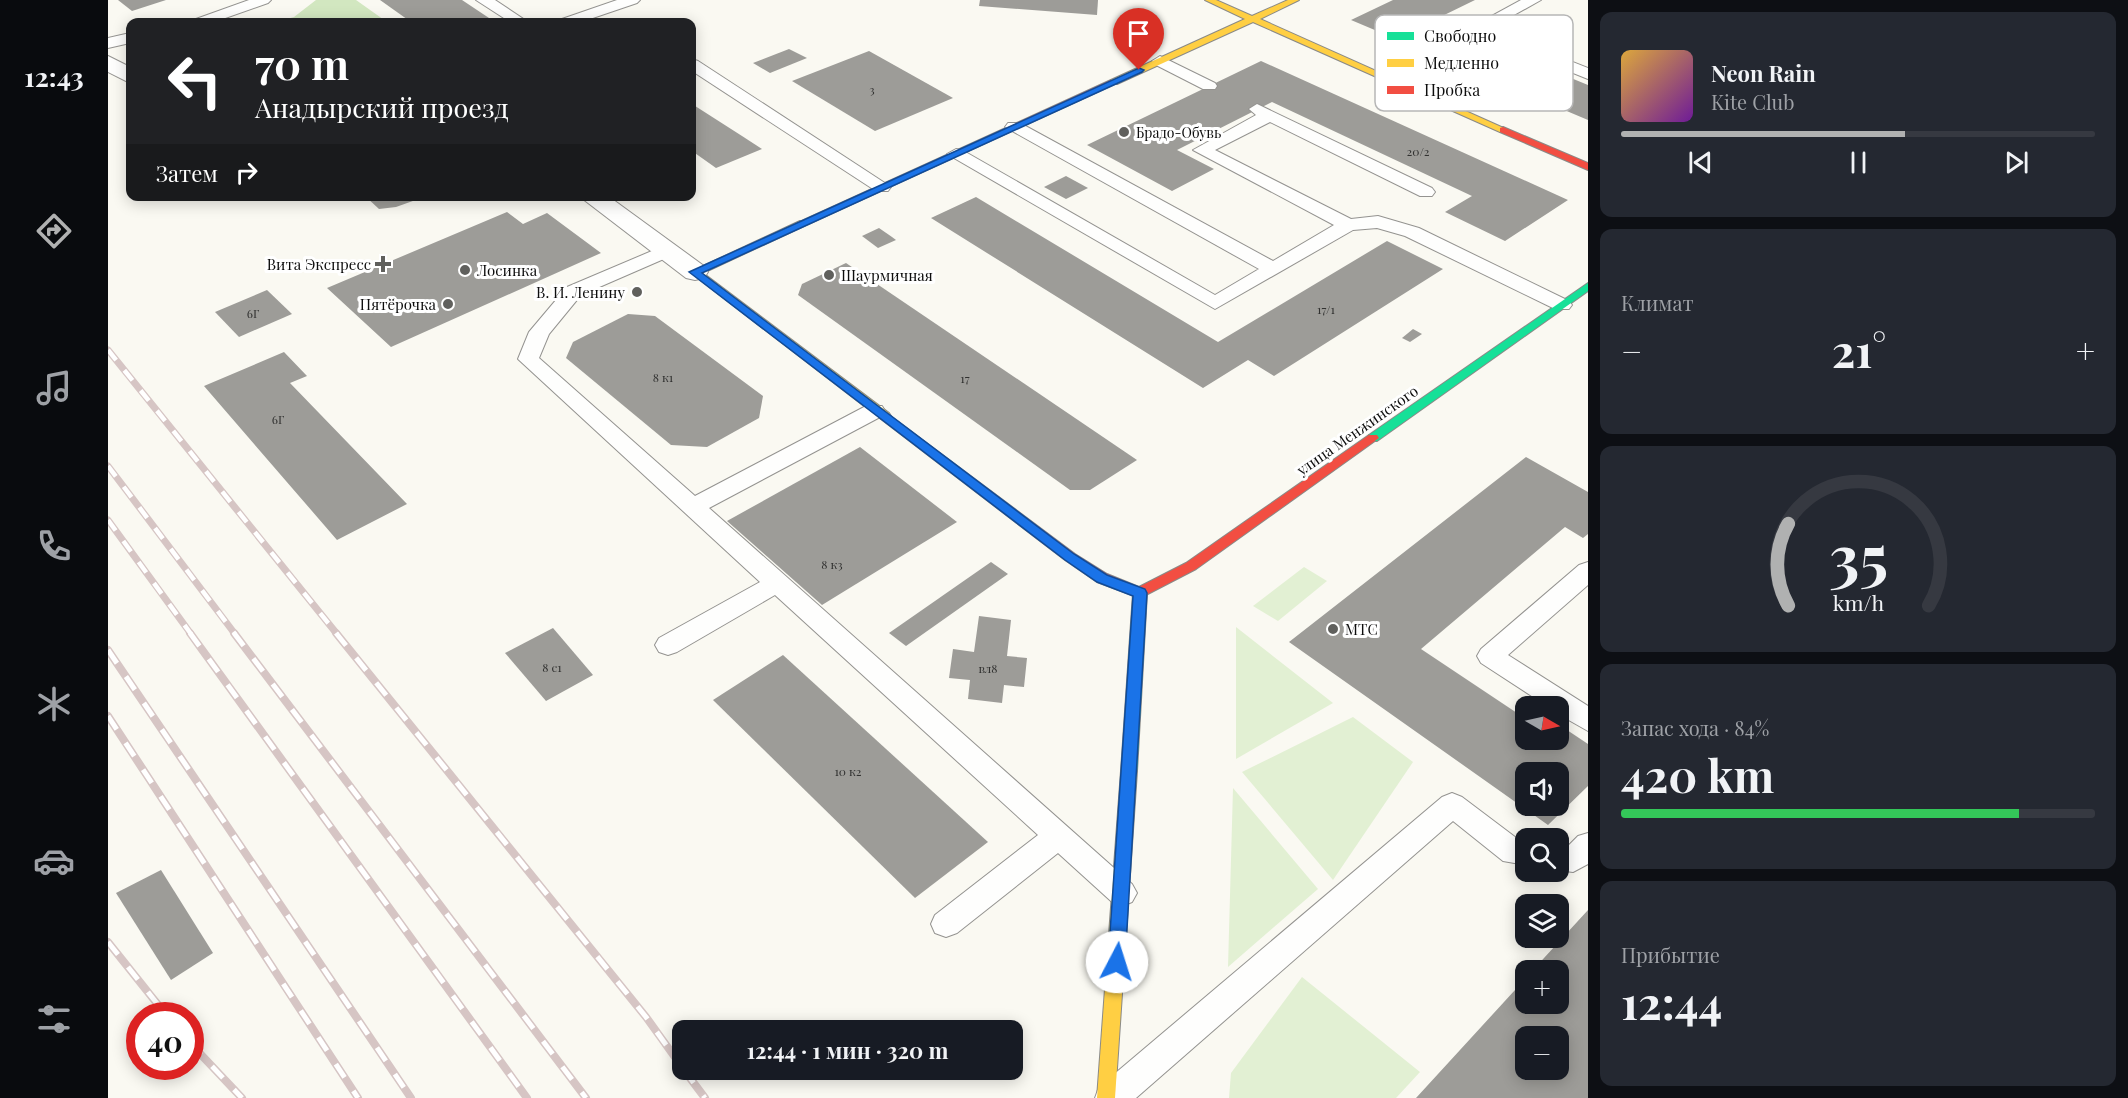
<!DOCTYPE html>
<html lang="ru">
<meta charset="utf-8">
<style>
:root{--surface:#171b24;--page:#242831;--text:#f1f3f6;--muted:#9ea1a6;--line:#363941;--accent:#b0b1b1}
body{margin:0;font-family:"Playfair Display",serif;background:var(--page);color:var(--text);height:100vh;display:flex;flex-direction:column;font-size:22px;white-space:nowrap}
*{box-sizing:border-box;margin:0}
p{font-size:20px;color:var(--muted)}
.icon{flex:none;width:33px;height:33px;fill:none;stroke:currentColor;stroke-width:2;stroke-linecap:round;stroke-linejoin:round}
.map{position:relative;flex:1;overflow:hidden}
.details{display:flex;flex-direction:column;gap:12px;padding:12px;background:#0d0f14;width:540px}
.details>*{flex:none}
.guide{position:absolute;left:18px;top:18px;width:570px;height:183px;border-radius:12px;box-shadow:0 3px 15px #0003;background:#202124;color:#fff;overflow:hidden}
.needle{width:39px;rotate:99deg}
.tools{position:absolute;left:1407px;top:696px;display:grid;gap:12px}
.tools a{display:grid;place-items:center;width:54px;height:54px;border-radius:12px;background:var(--surface);box-shadow:0 3px 15px #0003;font-size:30px}
.speed{position:absolute;left:18px;top:1002px;display:flex;gap:12px;font-size:30px;font-weight:700;text-align:center}
.speed>*{display:grid;place-content:center;width:78px;height:78px;border-radius:50%;background:var(--surface);box-shadow:0 3px 15px #0003;line-height:1}
.speed .limit{border:9px solid #d22;background:#fff;color:#111}
.pin{position:absolute;display:grid;place-items:center;width:51px;height:51px;color:#fff;margin:-62px -26px;border-radius:50% 50% 50% 0;rotate:-45deg;box-shadow:0 0 6px #0007}
.pin .icon{rotate:45deg}
.me{position:absolute;width:66px;margin:-33px;rotate:5deg;stroke-linejoin:round;filter:drop-shadow(0 0 4px #0008)}
.turn{display:flex;align-items:center;gap:21px;height:126px;padding:0 30px;font-size:27px}
.turn .icon{width:78px;height:78px;stroke-width:2.5}
.turn b{display:block;font-size:42px;line-height:51px}
.then{display:flex;align-items:center;height:57px;padding:0 30px;background:#0003;gap:12px;font-size:22px}
.big{font-size:45px;font-weight:700;line-height:1.1}
.details .card{flex:1;display:flex;flex-direction:column;justify-content:center;gap:9px;min-width:0;padding:0 21px;border-radius:12px;background:var(--page)}
.details .dial{align-items:center;gap:0}
.dial svg{height:156px;overflow:visible;fill:none;stroke:var(--line);stroke-width:7;stroke-linecap:round;text-anchor:middle}
.dial text{fill:var(--text);stroke:none}
.song{display:flex;align-items:center;gap:18px}
.cover{width:72px;height:72px;border-radius:9px;background:linear-gradient(135deg,hsl(40 70% 55%),hsl(280 70% 35%))}
.played{height:6px;border-radius:3px;background:linear-gradient(90deg,var(--accent) 60%,var(--line) 60%)}
.keys{display:flex;justify-content:space-around;direction:ltr}
.heat{display:flex;justify-content:space-between;align-items:center;font-size:33px;direction:ltr}
.charge{height:9px;border-radius:4px;background:linear-gradient(90deg,#34c759 84%,var(--line) 0)}
.trip{position:absolute;left:564px;top:1020px;width:351px;height:60px;border-radius:12px;background:var(--surface);box-shadow:0 3px 15px #0003;font-weight:700;line-height:60px;text-align:center}
main{display:flex;flex:1;min-height:0}
.menu{display:flex;flex-direction:column;width:108px;justify-content:space-around;align-items:center;background:#090b0e;color:var(--muted)}
.menu .icon{width:42px;height:42px}
.menu .selected{color:var(--accent)}
.menu b{font-size:27px;color:var(--text)}
.map>svg:first-child{display:block}
.green{fill:#e2f0d3}
.forest{fill:#d2e7c0}
.building{fill:#9d9c98;fill-rule:evenodd}
.lines{fill:none;stroke-linecap:round;stroke-linejoin:round}
.lane-casing{stroke:#949390;stroke-width:2}
.street-casing{stroke:#949390;stroke-width:2}
.fast-casing{stroke:#8a8a87;stroke-width:2}
.slow-casing{stroke:#8a8a87;stroke-width:2}
.jam-casing{stroke:#8a8a87;stroke-width:2}
.lane{fill:#fefefd;fill-rule:evenodd}
.street{fill:#fefefd;fill-rule:evenodd}
.fast{fill:#16e098;fill-rule:evenodd}
.slow{fill:#ffcf43;fill-rule:evenodd}
.jam{fill:#f24e42;fill-rule:evenodd}
.rail-far1-casing{stroke:#d6c5c4;stroke-width:7}
.rail-casing{stroke:#d6c5c4;stroke-width:8}
.rail-far1{stroke:#fff;stroke-width:4.5;stroke-dasharray:13;stroke-linecap:butt}
.rail{stroke:#fff;stroke-width:5;stroke-dasharray:16;stroke-linecap:butt}
.route{fill:#1a73e8;stroke:#114b97;stroke-width:1.5}
.poi-dot{fill:#60605d;stroke:#fff;stroke-width:2}
.labels{text-anchor:middle;dominant-baseline:central;stroke-width:6;stroke-linejoin:round;paint-order:stroke}
.number-label{font-size:12px;fill:#313130}
.far-poi-label{font-size:14px;fill:#0d0d0d;stroke:#fff;text-anchor:start}
.poi-label{font-size:15px;fill:#0d0d0d;stroke:#fff;text-anchor:end}
.street-label{font-size:15px;fill:#0d0d0d;stroke:#fff}
.key{fill:#fff;stroke:#b6b6b6;stroke-width:1.5}
.key-label{font-size:16px;fill:#0d0d0d}
</style>
<main>
<nav class="menu">
<b>12:43</b>
<svg class="icon selected" aria-label="directions" viewBox="0 0 24 24"><path d="M12 3l9 9-9 9-9-9zM9 14v-3h6M13 9l2 2-2 2"/></svg>
<svg class="icon" aria-label="music" viewBox="0 0 24 24"><path d="M9 18V5l10-2v13"/><circle cx="6" cy="18" r="3"/><circle cx="16" cy="16" r="3"/></svg>
<svg class="icon" aria-label="phone" viewBox="0 0 24 24"><path d="M5 4h4l2 5-3 2q2 4 5 5l2-3 5 2v4C11 20 4 13 5 4z"/></svg>
<svg class="icon" aria-label="climate" viewBox="0 0 24 24"><path d="M12 3v18M4 7l16 10M4 17L20 7"/></svg>
<svg class="icon" aria-label="car" viewBox="0 0 24 24"><path d="M5 17H2v-5l4-1 3-4h7l3 4 3 1v5h-3M9 17h6M6 11h13"/><circle cx="7" cy="17" r="2"/><circle cx="17" cy="17" r="2"/></svg>
<svg class="icon" aria-label="filters" viewBox="0 0 24 24"><path d="M4 7h16M4 17h16"/><circle cx="9" cy="7" r="2"/><circle cx="15" cy="17" r="2"/></svg>
</nav>
<div class="map">
<svg width="1480" height="1098" viewBox="0 0 1480 1098">
<rect width="100%" height="100%" fill="#faf9f2"/>
<g class="green">
<polygon points="1196,567 1219,581 1170,621 1145,606"/>
<polygon points="1128,627 1225,703 1128,759"/>
<polygon points="1245,717 1305,762 1225,880 1134,772"/>
<polygon points="1125,788 1210,889 1120,967"/>
<polygon points="1194,977 1312,1072 1288,1098 1121,1098 1123,1073"/>
</g>
<polygon class="forest" points="208,0 248,0 279,22 168,22 186,17"/>
<g class="building">
<polygon points="10,0 58,0 24,11"/>
<polygon points="272,0 354,0 387,22 303,22"/>
<polygon points="872,0 990,0 989,15 871,6"/>
<polygon points="1285,0 1367,0 1324,21 1480,85 1480,120 1243,20"/>
<polygon points="681,49 699,58 662,73 645,63"/>
<polygon points="761,51 845,98 767,131 684,81"/>
<polygon points="1153,61 1460,200 1397,241 1337,212 1364,196 1164,102 1069,150 1106,169 1064,191 979,145"/>
<polygon points="584,104 634,136 654,149 608,168 584,151"/>
<polygon points="958,176 980,188 958,199 936,187"/>
<polygon points="257,196 316,196 316,197 288,207 271,209"/>
<polygon points="868,197 1110,342 1279,241 1335,269 1166,376 1140,360 1095,388 823,218"/>
<polygon points="399,212 415,224 439,213 493,253 283,347 219,288"/>
<polygon points="771,228 784,237 788,240 770,248 754,236"/>
<polygon points="738,263 1029,460 982,490 962,490 690,295 694,284"/>
<polygon points="159,290 184,314 131,337 107,312"/>
<polygon points="520,314 547,316 655,396 651,418 599,447 563,445 458,358 465,342"/>
<polygon points="1305,329 1314,334 1302,342 1294,338"/>
<polygon points="176,352 199,376 182,383 299,504 229,540 96,386"/>
<polygon points="752,447 849,522 714,605 619,521"/>
<path d="M1418,457L1480,492V534L1475,538L1457,527L1313,649L1418,719V740H1450V724L1480,744V786L1440,825L1181,642ZM1418,772H1450V806H1418Z"/>
<polygon points="883,562 900,574 798,646 781,633"/>
<polygon points="871,616 903,620 899,656 919,658 916,687 896,685 894,703 860,699 862,680 841,678 845,649 866,652"/>
<polygon points="445,628 485,675 438,701 397,653"/>
<polygon points="675,655 880,842 807,898 605,700"/>
<polygon points="53,870 105,953 63,980 8,893"/>
<path d="M1480,910V1098H1308L1418,978V1004H1450V970H1425ZM1418,1036H1450V1070H1418Z"/>
</g>
<g class="lines">
<g class="lane-casing">
<g id="lane">
<polygon points="141,0 163,0 160,3 106,22 85,22 88,19"/>
<polygon points="368,0 387,0 420,22 402,22"/>
<polygon points="509,0 532,0 529,3 473,22 451,22 454,19"/>
<polygon points="1413,0 1433,0 1381,29 1480,68 1480,79 1363,32 1360,29"/>
<polygon points="22,33 22,43 0,48 0,38"/>
<polygon points="1052,56 1107,83 1109,86 1107,89 1095,89 1046,64 1044,61"/>
<polygon points="584,59 590,61 783,187 780,191 768,191 584,71"/>
<polygon points="1149,104 1324,188 1327,192 1324,196 1312,196 1162,122 1107,150 1243,219 1270,216 1311,228 1461,301 1464,305 1461,309 1447,309 1297,236 1269,228 1245,230 1107,309 839,154 848,149 854,150 1107,295 1151,269 897,127 900,123 912,123 1165,261 1226,225 1085,150 1148,115 1141,109"/>
<polygon points="558,245 565,247 568,251 565,255 473,295 441,334 431,358 587,496 758,406 774,406 777,411 774,416 601,508 1024,884 1029,893 1024,902 1014,906 1004,902 950,853 849,933 838,937 827,933 823,924 827,915 930,835 667,595 569,652 560,655 551,652 547,645 551,638 652,582 410,359 421,332 459,287"/>
<polygon points="1480,562 1480,585 1400,655 1480,706 1480,731 1450,714 1450,706 1439,706 1373,663 1369,656 1373,649 1471,565"/>
<polygon points="1344,793 1354,797 1411,840 1418,841 1418,865 1395,861 1345,821 1028,1098 987,1098 991,1087 1334,797"/>
<polygon points="1480,833 1480,864 1465,872 1450,870 1450,846 1459,847 1470,836"/>
</g>
</g>
<g class="street-casing">
<g id="street">
<polygon points="0,56 22,67 22,83 0,72"/>
<polygon points="471,196 500,196 596,266 600,272 596,278 587,280 578,278"/>
</g>
</g>
<g class="fast-casing">
<g id="fast">
<polygon points="1480,283 1480,291 1269,441 1261,441 1259,438 1261,435"/>
<polygon points="1032,588 1037,589 1039,593 1029,771 1026,775 1021,777 1016,775 1013,771 1025,593 1027,589"/>
</g>
</g>
<g class="slow-casing">
<g id="slow">
<polygon points="1097,0 1108,0 1144,16 1180,0 1191,0 1152,19 1400,130 1392,132 1145,22 1009,84 1003,84 1003,80 1137,19"/>
<polygon points="692,221 696,222 696,226 595,273 781,413 783,416 781,419 773,419 582,272"/>
<polygon points="1021,765 1026,767 1029,771 1007,1098 989,1098 1013,771 1016,767"/>
</g>
</g>
<g class="jam-casing">
<g id="jam">
<polygon points="1003,80 1011,82 696,226 688,226 687,224"/>
<polygon points="1395,127 1480,163 1480,170 1392,132 1392,128"/>
<polygon points="777,412 967,554 999,574 1031,587 1078,563 1261,435 1269,435 1271,438 1088,569 1032,598 989,582 957,560 773,419 771,416"/>
</g>
</g>
<use href="#lane" class="lane"/>
<use href="#street" class="street"/>
<use href="#fast" class="fast"/>
<use href="#slow" class="slow"/>
<use href="#jam" class="jam"/>
<g class="rail-far1-casing">
<g id="rail-far1">
<polyline points="0,350 229,634"/>
<polyline points="0,466 127,634"/>
<polyline points="0,520 83,634"/>
</g>
</g>
<g class="rail-casing">
<g id="rail">
<polyline points="82,633 419,1098"/>
<polyline points="126,633 478,1098"/>
<polyline points="228,633 538,1017 574,1067"/>
<polyline points="0,650 303,1098"/>
<polyline points="0,716 250,1098"/>
<polyline points="0,942 59,1016"/>
<polyline points="82,1043 134,1098"/>
<polyline points="576,1070 597,1098"/>
</g>
</g>
<use href="#rail-far1" class="rail-far1"/>
<use href="#rail" class="rail"/>
</g>
<polygon class="route" points="1031,68 1036,70 1034,72 594,273 966,554 999,575 1037,589 1039,593 1017,962 1015,967 1009,970 1002,967 1000,962 1025,596 989,582 957,560 581,272"/>
<g class="poi-dot">
<circle cx="1016" cy="132" r="6"/>
<path d="M272 255h6v6h6v6h-6v6h-6v-6h-6v-6h6z"/>
<circle cx="357" cy="270" r="6"/>
<circle cx="721" cy="275" r="6"/>
<circle cx="529" cy="292" r="6"/>
<circle cx="340" cy="304" r="6"/>
<circle cx="1225" cy="629" r="6"/>
</g>
<g class="labels">
<g class="number-label">
<text x="764" y="89">3</text>
<text x="1310" y="151">20/2</text>
<text x="1218" y="309">17/1</text>
<text x="145" y="313">6Г</text>
<text x="555" y="377">8 к1</text>
<text x="857" y="378">17</text>
<text x="170" y="419">6Г</text>
<text x="724" y="564">8 к3</text>
<text x="444" y="667">8 с1</text>
<text x="880" y="668">вл8</text>
<text x="740" y="771">10 к2</text>
</g>
<g class="far-poi-label">
<text x="1028" y="132">Брадо-Обувь</text>
</g>
<g class="poi-label">
<text x="263" y="264">Вита Экспресс</text>
<text x="369" y="270" text-anchor="start">Лосинка</text>
<text x="733" y="275" text-anchor="start">Шаурмичная</text>
<text x="517" y="292">В. И. Ленину</text>
<text x="328" y="304">Пятёрочка</text>
<text x="1237" y="629" text-anchor="start">МТС</text>
</g>
<g class="street-label">
<text transform="translate(1249 430) rotate(-35)">улица Менжинского</text>
</g>
</g>
<rect x="1267" y="15" width="198" height="96" rx="9" class="key"/>
<rect x="1279" y="32" width="27" height="8" fill="#16e098"/>
<rect x="1279" y="59" width="27" height="8" fill="#ffcf43"/>
<rect x="1279" y="86" width="27" height="8" fill="#f24e42"/>
<g class="key-label">
<text x="1316" y="42">Свободно</text>
<text x="1316" y="69">Медленно</text>
<text x="1316" y="96">Пробка</text>
</g>
</svg>
<div class="tools">
<a><svg class="needle" viewBox="-14 -14 28 28"><path d="M0-13l5 13h-10z" fill="#e53935"/><path d="M0 13l5-13h-10z" fill="#9ea1a6"/></svg></a>
<a><svg class="icon" aria-label="sound" viewBox="0 0 24 24"><path d="M4 9h4l5-4v14l-5-4H4zM17 9q2 3 0 6"/></svg></a>
<a><svg class="icon" aria-label="search" viewBox="0 0 24 24"><circle cx="10" cy="10" r="6"/><path d="M15 15l6 6"/></svg></a>
<a><svg class="icon" aria-label="layers" viewBox="0 0 24 24"><path d="M12 4l9 5-9 5-9-5zM3 14l9 5 9-5"/></svg></a>
<a>+</a>
<a>−</a>
</div>
<div class="speed"><div class="limit">40</div></div>
<div class="pin" style="left:1031px;top:70px;background:#d93025"><svg class="icon" aria-label="arrive" viewBox="0 0 24 24"><path d="M6 21V4h12l-3 4 3 4H6"/></svg></div>
<svg class="me" style="left:1009px;top:962px" viewBox="-20 -20 40 40"><circle r="19" fill="#fff"/><path d="M0-13L10 11 0 6-10 11z" fill="#1a73e8"/></svg>
<div class="trip">12:44 · 1 мин · 320 m</div>
<div class="guide">
<div class="turn"><svg class="icon" aria-label="left" viewBox="0 0 24 24"><path d="M17 20v-9H6M10 6l-5 5 5 5"/></svg><div><b>70 m</b>Анадырский проезд</div></div>
<div class="then">Затем<svg class="icon" aria-label="right" viewBox="0 0 24 24"><path d="M7 20v-9h11M14 6l5 5-5 5"/></svg></div>
</div>
</div>
<section class="details">
<div class="card">
<div class="song"><i class="cover"></i><div><b>Neon Rain</b><p>Kite Club</p></div></div>
<div class="played"></div>
<div class="keys"><svg class="icon" aria-label="previous" viewBox="0 0 24 24"><path d="M18 5L8 12l10 7zM5 5v14"/></svg><svg class="icon" aria-label="pause" viewBox="0 0 24 24"><path d="M8 5v14M16 5v14"/></svg><svg class="icon" aria-label="next" viewBox="0 0 24 24"><path d="M6 5l10 7-10 7zM19 5v14"/></svg></div>
</div>
<div class="card"><p>Климат</p>
<div class="heat"><a>−</a><b class="big">21°</b><a>+</a></div>
</div>
<div class="card dial"><svg viewBox="0 0 100 80">
<path d="M14 69A42 42 0 1 1 86 69"/>
<path d="M14 69A42 42 0 0 1 14 27" stroke="#b0b1b1"/>
<text x="50" y="56" font-size="32" font-weight="700">35</text>
<text x="50" y="72" font-size="11">km/h</text>
</svg></div>
<div class="card"><p>Запас хода · 84%</p><b class="big">420 km</b><div class="charge"></div></div>
<div class="card"><p>Прибытие</p><b class="big">12:44</b></div>
</section>
</main>
